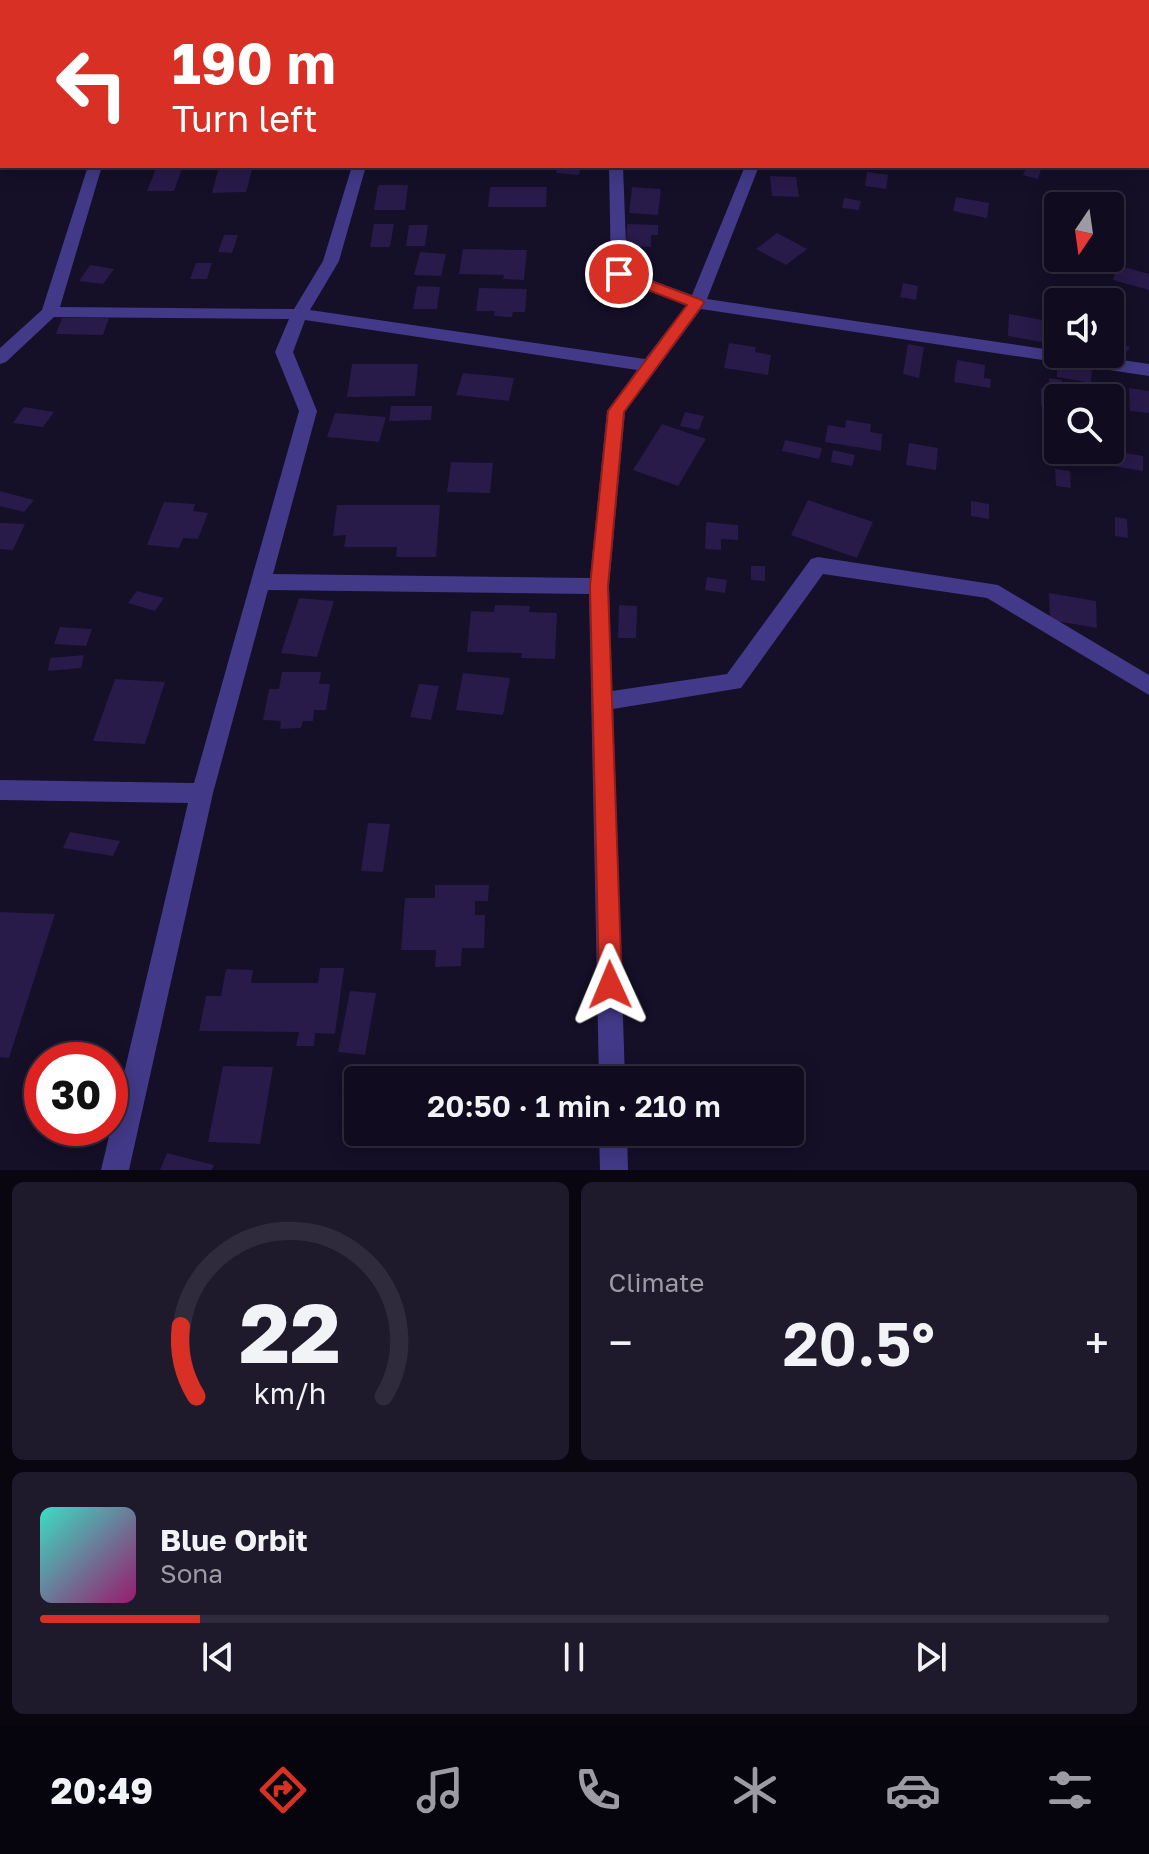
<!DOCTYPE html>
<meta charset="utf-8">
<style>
:root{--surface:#100b1e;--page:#1e192b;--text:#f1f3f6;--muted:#9c9ba4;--line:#302b3c;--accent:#d93025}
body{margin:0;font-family:"Golos Text",sans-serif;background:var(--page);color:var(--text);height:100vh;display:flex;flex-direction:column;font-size:30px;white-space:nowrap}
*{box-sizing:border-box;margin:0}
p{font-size:26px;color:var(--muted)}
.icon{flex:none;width:44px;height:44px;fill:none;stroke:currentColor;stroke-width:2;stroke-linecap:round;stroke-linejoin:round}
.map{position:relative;height:1170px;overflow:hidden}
.drawer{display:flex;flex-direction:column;gap:12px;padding:12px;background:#090610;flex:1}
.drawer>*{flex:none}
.guide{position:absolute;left:0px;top:0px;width:1150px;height:168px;box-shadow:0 4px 20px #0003,0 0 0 2px var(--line);background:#d93025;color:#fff;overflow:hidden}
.needle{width:52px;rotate:193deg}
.buttons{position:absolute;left:1044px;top:192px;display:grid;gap:16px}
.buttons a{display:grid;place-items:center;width:80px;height:80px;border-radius:8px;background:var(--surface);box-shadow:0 4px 20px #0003,0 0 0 2px var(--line);font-size:40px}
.speed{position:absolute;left:24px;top:1042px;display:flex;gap:16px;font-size:40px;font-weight:700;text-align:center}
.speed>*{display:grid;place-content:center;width:104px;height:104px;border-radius:50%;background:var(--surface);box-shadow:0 4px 20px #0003,0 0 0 2px var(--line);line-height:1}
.speed .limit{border:12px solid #d22;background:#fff;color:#111}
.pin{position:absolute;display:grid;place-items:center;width:68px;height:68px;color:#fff;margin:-34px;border:4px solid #fff;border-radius:50%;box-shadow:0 2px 8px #0007}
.me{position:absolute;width:88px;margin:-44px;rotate:359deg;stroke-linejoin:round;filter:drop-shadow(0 0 6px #0008)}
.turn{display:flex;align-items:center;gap:28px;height:168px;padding:0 40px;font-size:36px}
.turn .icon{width:104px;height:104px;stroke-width:2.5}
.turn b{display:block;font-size:56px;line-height:68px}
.big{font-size:60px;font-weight:600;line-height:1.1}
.drawer .widget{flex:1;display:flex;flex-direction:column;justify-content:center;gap:12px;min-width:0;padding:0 28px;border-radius:12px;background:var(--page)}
.drawer .dial{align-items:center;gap:0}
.dial svg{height:208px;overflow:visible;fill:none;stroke:var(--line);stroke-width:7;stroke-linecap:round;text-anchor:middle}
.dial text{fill:var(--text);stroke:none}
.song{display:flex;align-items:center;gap:24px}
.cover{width:96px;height:96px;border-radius:12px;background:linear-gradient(135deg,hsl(170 70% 55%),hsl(320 70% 35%))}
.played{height:8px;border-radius:4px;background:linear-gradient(90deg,var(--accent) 15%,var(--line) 15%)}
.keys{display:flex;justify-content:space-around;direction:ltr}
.heat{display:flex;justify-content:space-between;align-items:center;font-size:44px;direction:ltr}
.drawer .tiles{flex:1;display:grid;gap:12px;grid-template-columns:1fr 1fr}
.widget:last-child{grid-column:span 2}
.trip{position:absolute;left:344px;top:1066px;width:460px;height:80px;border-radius:8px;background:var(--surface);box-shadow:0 4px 20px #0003,0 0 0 2px var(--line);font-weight:600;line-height:80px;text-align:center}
.tabs{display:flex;height:128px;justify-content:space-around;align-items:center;background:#06040c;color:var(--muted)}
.tabs .icon{width:56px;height:56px}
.tabs .active{color:var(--accent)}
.tabs b{font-size:36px;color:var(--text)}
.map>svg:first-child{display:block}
.building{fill:#281a49}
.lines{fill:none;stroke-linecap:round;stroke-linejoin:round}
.street{fill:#423988;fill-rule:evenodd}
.route{fill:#d93025;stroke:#8d1f18;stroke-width:2}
</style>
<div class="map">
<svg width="1149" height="1170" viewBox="0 0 1149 1170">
<rect width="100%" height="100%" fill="#150f28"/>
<g class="building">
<polygon points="157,166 183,166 174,191 147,191"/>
<polygon points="558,166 582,166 579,175 556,173"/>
<polygon points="1027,166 1042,166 1038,179 1023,175"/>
<polygon points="218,170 252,170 246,192 212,193"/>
<polygon points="867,172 888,175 886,189 865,186"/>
<polygon points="770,176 796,177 799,197 772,196"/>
<polygon points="378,185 408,185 405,210 374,210"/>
<polygon points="490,187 547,187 546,207 488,207"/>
<polygon points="632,187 661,189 658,215 629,213"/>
<polygon points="956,197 989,203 987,218 953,211"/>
<polygon points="844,198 861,201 859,210 842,208"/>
<polygon points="374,224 394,224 390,247 370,247"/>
<polygon points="627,224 658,225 658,235 651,235 651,247 626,246"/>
<polygon points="409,225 428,225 425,246 406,246"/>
<polygon points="777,233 807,249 786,265 756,249"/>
<polygon points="224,235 238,235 232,253 218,252"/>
<polygon points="463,249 527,250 524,280 503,279 504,275 459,274"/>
<polygon points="420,252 446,254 441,276 414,275"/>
<polygon points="196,263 212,263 207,279 190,279"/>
<polygon points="90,265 114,269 103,284 79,281"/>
<polygon points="1117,265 1149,274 1149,290 1113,280"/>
<polygon points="903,283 918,286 916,300 900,297"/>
<polygon points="417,286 440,287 437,309 413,309"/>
<polygon points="479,288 527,289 525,312 513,312 512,317 494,316 495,311 476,311"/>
<polygon points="1009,314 1043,320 1042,342 1008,336"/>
<polygon points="62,318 109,318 103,335 56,334"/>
<polygon points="1113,340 1130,347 1124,356 1110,350"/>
<polygon points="729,343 756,347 755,352 771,355 768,375 724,368"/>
<polygon points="908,344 924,347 919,378 903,374"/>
<polygon points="1046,359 1092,368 1091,383 1057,377 1057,370 1046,368"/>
<polygon points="957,360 985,365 984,378 991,379 990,388 954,382"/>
<polygon points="352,364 418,364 415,396 347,397"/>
<polygon points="463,373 514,378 509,401 456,395"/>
<polygon points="1049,378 1062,380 1061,385 1082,389 1083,395 1089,398 1058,398 1058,415 1049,414 1049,406 1041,405 1041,388 1049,390"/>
<polygon points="1129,388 1149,391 1149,413 1130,411"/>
<polygon points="391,406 432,406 431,420 389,421"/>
<polygon points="24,407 54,412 43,427 13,423"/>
<polygon points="685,412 704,416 699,430 680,426"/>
<polygon points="335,413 386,417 379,442 327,437"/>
<polygon points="846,420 871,424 870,432 882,434 881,451 825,442 828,425 845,428"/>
<polygon points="662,424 706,439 678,486 633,470"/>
<polygon points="785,440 822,448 819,459 782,451"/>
<polygon points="909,443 938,448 936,470 906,465"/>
<polygon points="833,450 855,455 852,466 831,462"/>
<polygon points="1113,451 1143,456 1143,471 1113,466"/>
<polygon points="451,462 493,463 490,493 447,492"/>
<polygon points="1055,469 1070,471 1071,488 1056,486"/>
<polygon points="0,491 34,500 24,512 0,506"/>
<polygon points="808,500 873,522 857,558 791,535"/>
<polygon points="971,501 989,504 989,519 971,516"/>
<polygon points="164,502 195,504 193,511 208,513 198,539 183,538 179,548 147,545"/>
<polygon points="337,505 440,505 436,557 396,557 397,547 344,547 346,535 333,536"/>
<polygon points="1115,517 1127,519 1128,538 1115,536"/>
<polygon points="706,522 738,525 738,540 721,539 721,550 705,549"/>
<polygon points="0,523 25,524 13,550 0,549"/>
<polygon points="751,566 765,566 765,581 751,580"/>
<polygon points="707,577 727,580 725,593 705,590"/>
<polygon points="137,591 164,598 155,611 128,603"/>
<polygon points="1049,593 1096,601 1097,628 1050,620"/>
<polygon points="299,598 334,601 317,657 281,653"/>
<polygon points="495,605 530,606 529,612 557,613 555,659 521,658 522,653 467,652 471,611 494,612"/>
<polygon points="619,605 637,606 636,638 618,638"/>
<polygon points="60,627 92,629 86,646 54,644"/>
<polygon points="84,655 81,668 48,671 50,658"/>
<polygon points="282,672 321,672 319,684 330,684 326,710 314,710 313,721 303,721 301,728 280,729 281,721 263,720 269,689 279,689"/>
<polygon points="463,673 510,678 503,715 456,710"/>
<polygon points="115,679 165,682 145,744 93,741"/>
<polygon points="419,684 439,686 431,720 410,717"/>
<polygon points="368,823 390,824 383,872 361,871"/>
<polygon points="70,832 120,841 113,856 63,848"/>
<polygon points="435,885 489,885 488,901 475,901 475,915 485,915 484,948 462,948 461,966 435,967 436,950 401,950 405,898 435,898"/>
<polygon points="0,912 55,914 9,1058 0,1057"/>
<polygon points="320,968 344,968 335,1034 315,1033 314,1046 296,1046 299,1032 199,1031 206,996 221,996 226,969 253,970 251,983 318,983"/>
<polygon points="350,991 376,993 365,1055 338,1052"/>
<polygon points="383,1064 485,1065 485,1080 381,1080"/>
<polygon points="223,1066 273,1067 260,1144 208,1142"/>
<polygon points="167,1153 214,1165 212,1170 160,1170"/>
</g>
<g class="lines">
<g class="street">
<rect x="603" y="0" width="12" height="2"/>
<rect x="800" y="0" width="12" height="2"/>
<rect x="1148" y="102" width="1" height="8"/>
<path d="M88,166H102L60,307L294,309L323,261L352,166H366L339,261L310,310L645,359L687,305L613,278L611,274L609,166H623L627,271L692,295L745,166H759L707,299L1058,351V354H1081L1149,364V376L701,309L625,412L609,586L612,691L727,674L811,559L818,557L998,585L1149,675V695L987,598L823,574L741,688L613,709L625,1080H599L589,594L268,590L213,793L129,1170H101L188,803L0,800V780L194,783L299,411L275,352L289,319L54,317L6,362L0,364V348L42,310ZM305,320L637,370L607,411L590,578L273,574L317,411L293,352Z"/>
<polygon points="599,1132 627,1132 628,1170 600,1170"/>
</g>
</g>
<polygon class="route" points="619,269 702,300 704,303 624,412 608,586 622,985 618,993 610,997 602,993 599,985 590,586 608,411 687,305 614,277 612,274"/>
</svg>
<div class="buttons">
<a><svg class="needle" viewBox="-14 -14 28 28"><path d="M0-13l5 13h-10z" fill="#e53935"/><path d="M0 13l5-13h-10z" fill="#9c9ba4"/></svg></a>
<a><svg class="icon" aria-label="sound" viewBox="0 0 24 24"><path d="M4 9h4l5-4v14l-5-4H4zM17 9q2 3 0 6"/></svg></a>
<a><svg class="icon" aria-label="search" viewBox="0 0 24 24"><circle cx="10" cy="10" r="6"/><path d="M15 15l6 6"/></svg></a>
</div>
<div class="speed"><div class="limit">30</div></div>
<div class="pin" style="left:619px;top:274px;background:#d93025"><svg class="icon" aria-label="arrive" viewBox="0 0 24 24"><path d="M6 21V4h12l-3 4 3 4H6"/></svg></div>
<svg class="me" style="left:610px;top:985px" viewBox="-20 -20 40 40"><path d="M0-17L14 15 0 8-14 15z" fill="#d93025" stroke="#fff" stroke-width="4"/></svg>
<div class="trip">20:50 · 1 min · 210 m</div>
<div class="guide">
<div class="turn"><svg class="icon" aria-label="left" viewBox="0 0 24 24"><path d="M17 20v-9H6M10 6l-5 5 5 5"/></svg><div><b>190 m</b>Turn left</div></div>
</div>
</div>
<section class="drawer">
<div class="tiles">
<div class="widget dial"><svg viewBox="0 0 100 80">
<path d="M14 69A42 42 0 1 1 86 69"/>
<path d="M14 69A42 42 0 0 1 8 42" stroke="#d93025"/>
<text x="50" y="56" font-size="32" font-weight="700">22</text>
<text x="50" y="72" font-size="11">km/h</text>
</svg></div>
<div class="widget"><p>Climate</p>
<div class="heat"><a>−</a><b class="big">20.5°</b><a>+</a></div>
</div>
<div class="widget">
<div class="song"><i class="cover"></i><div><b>Blue Orbit</b><p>Sona</p></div></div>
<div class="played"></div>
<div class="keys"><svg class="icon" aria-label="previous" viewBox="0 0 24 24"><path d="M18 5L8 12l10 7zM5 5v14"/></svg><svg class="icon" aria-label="pause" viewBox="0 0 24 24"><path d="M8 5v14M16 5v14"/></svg><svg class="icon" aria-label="next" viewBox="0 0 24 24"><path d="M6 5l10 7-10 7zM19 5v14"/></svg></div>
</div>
</div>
</section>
<nav class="tabs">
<b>20:49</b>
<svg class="icon active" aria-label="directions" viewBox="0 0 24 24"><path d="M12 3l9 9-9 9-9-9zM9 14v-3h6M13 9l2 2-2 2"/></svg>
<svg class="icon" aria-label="music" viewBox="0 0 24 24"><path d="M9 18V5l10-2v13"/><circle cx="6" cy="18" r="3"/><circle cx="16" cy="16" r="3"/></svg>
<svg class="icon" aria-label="phone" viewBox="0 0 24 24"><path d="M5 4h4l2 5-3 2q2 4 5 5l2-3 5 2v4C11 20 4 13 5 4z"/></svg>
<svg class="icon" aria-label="climate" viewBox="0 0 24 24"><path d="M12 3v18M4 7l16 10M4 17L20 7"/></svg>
<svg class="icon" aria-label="car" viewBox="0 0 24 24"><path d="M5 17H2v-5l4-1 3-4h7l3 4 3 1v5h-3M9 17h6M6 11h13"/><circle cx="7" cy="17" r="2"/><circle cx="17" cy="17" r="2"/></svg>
<svg class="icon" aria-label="filters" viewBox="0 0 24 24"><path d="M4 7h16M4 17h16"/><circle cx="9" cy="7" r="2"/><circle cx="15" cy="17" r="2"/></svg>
</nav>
